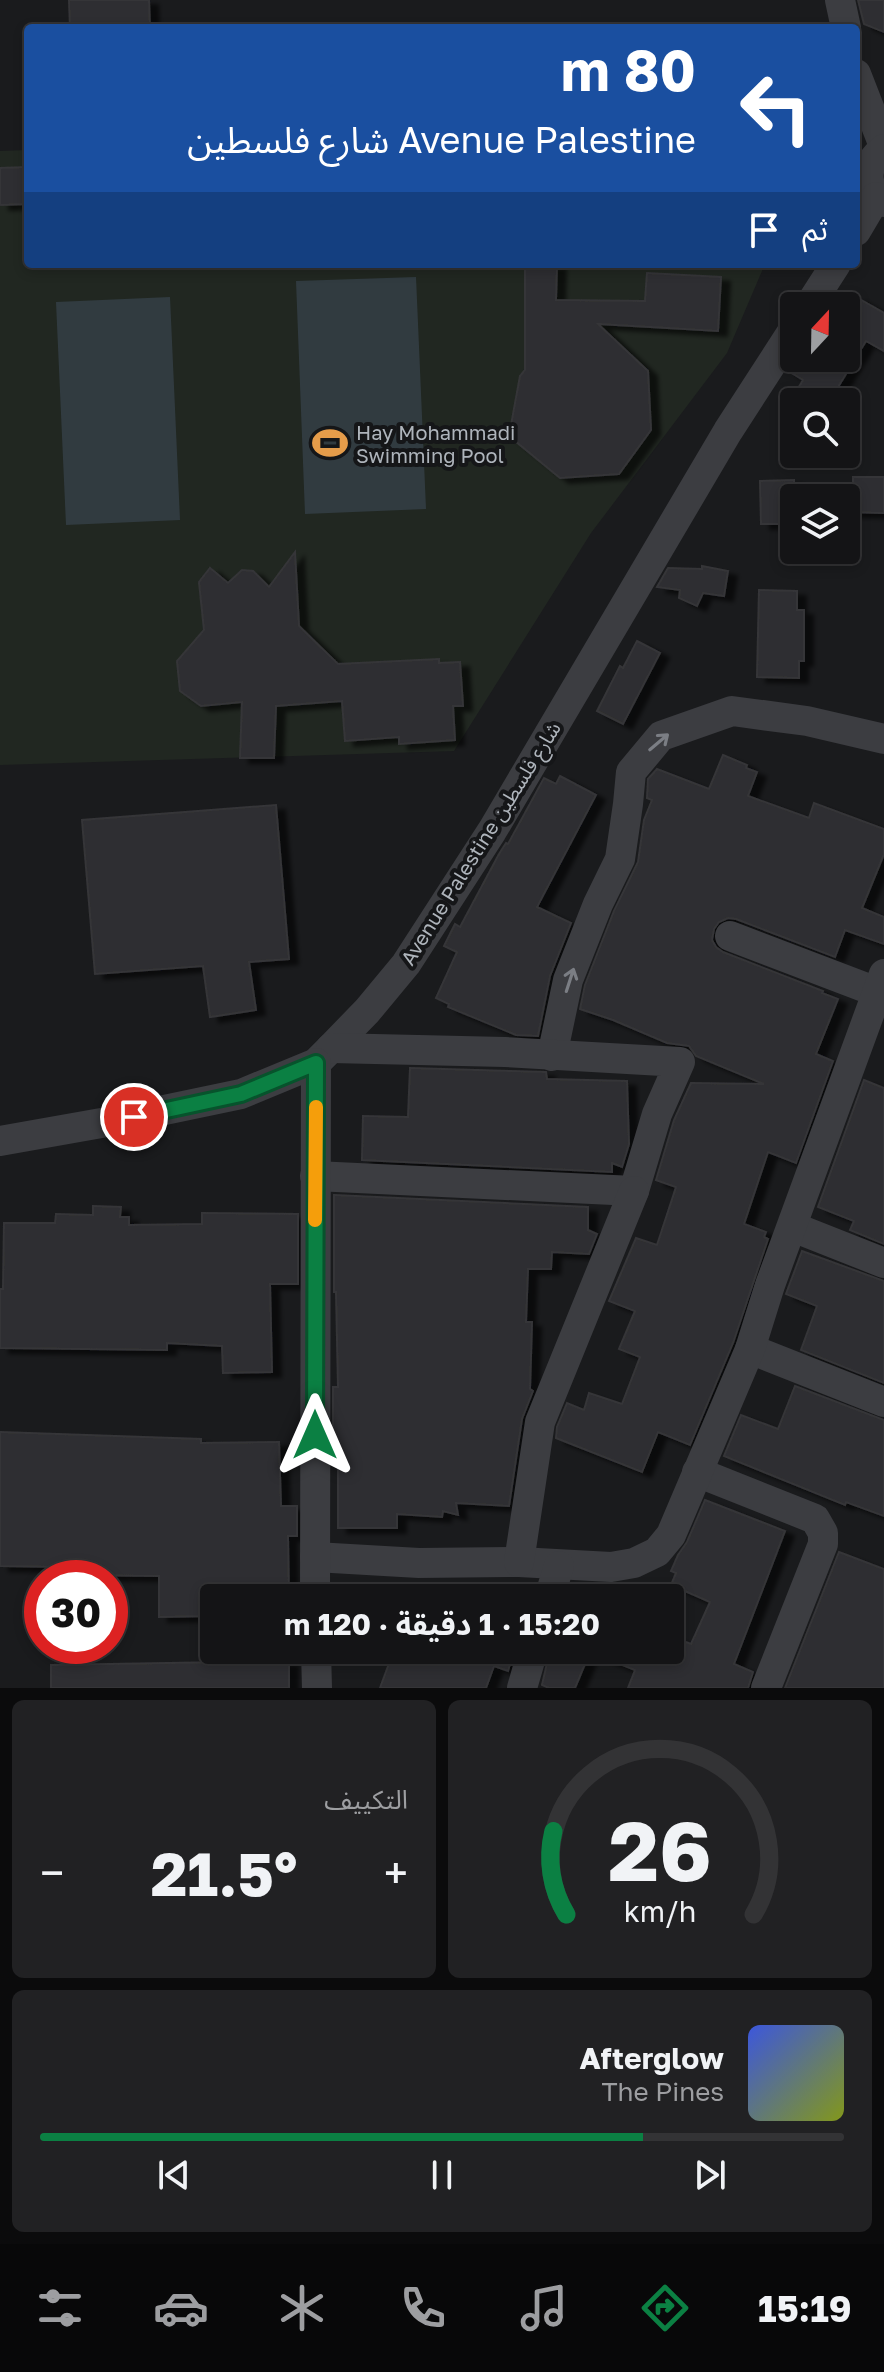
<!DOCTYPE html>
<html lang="ar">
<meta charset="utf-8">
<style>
:root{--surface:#141416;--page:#212123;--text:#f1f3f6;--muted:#9d9ea1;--line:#333335;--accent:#0b8043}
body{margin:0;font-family:"Golos Text","Noto Sans Arabic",sans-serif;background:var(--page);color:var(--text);direction:rtl;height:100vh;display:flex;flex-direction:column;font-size:30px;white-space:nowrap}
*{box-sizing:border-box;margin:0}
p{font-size:26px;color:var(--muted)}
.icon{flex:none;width:44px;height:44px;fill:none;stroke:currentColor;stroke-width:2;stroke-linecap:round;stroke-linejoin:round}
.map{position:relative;height:1688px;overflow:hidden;direction:ltr}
.drawer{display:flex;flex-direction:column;gap:12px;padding:12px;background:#0b0b0c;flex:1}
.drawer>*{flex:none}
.guide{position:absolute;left:24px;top:24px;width:836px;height:244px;border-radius:8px;box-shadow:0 4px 12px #0003,0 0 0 2px var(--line);direction:rtl;background:#1a4fa0;color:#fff;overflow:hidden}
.needle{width:52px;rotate:22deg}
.fabs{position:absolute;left:780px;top:292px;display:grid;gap:16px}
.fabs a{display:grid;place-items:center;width:80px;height:80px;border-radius:8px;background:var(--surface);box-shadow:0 4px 12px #0003,0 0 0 2px var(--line);font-size:40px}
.speed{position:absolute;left:24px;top:1560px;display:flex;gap:16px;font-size:40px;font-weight:700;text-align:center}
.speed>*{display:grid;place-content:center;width:104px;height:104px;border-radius:50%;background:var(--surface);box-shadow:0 4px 12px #0003,0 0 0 2px var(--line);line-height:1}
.speed .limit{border:12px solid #d22;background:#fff;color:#111}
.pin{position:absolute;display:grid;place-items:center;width:68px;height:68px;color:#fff;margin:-34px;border:4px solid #fff;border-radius:50%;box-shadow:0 2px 8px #0007}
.me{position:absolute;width:88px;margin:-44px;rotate:0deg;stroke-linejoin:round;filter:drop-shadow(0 0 6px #0008)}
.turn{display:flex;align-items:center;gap:28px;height:168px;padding:0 32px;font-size:36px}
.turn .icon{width:104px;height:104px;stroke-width:2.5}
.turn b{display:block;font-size:56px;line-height:68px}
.then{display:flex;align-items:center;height:76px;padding:0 32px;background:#0003;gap:16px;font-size:30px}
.big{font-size:60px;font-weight:700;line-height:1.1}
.drawer .widget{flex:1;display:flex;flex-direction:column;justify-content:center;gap:12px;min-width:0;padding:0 28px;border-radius:12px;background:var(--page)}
.drawer .dial{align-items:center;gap:0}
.dial svg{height:208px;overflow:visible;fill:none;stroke:var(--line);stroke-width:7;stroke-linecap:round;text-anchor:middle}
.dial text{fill:var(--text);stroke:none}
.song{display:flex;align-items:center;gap:24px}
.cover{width:96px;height:96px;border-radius:12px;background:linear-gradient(135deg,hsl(230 70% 55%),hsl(70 70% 35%))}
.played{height:8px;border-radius:4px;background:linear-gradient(90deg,var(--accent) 75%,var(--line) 75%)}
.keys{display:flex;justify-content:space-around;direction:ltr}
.heat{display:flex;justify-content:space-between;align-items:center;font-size:44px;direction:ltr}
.drawer .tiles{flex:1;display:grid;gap:12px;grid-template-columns:1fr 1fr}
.widget:last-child{grid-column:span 2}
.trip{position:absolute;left:200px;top:1584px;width:484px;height:80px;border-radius:8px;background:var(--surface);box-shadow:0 4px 12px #0003,0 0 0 2px var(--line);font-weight:700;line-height:80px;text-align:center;direction:rtl}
.dock{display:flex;height:128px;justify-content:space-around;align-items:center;background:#080809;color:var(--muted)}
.dock .icon{width:56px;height:56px}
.dock .active{color:var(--accent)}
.dock b{font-size:36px;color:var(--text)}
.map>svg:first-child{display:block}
.green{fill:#212721}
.water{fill:#313b40}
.building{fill:#2e2e30;stroke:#353538;stroke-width:2;filter:url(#shadow)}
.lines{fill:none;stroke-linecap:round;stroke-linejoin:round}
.minor{stroke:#3c3d41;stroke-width:30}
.oneway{stroke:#7b7e84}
.route-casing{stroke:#07532c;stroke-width:20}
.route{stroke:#0b8043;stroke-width:14}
.slow{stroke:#f59e0b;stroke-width:14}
.labels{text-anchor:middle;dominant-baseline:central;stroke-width:8;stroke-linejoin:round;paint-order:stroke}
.poi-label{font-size:20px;fill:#aeb4bb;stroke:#151618;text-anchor:start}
.street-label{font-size:20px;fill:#aeb4bb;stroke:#151618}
</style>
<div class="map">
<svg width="884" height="1688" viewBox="0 0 884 1688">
<defs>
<filter id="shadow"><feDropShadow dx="9" dy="5" stdDeviation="2" flood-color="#0009"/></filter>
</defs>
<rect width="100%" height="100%" fill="#1a1b1d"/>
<polygon class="green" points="28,150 28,264 765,264 727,353 591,533 454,751 0,765 0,151"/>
<g class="water">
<polygon points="416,277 426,509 305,514 296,281"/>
<polygon points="170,297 180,520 66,525 56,302"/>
</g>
<g class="building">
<polygon points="69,0 149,0 150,28 70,28"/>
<polygon points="858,0 884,0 884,32 864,24"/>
<polygon points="28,167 28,204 0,205 0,168"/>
<polygon points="525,264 557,264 556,300 645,301 647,273 721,277 718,331 598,324 648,371 651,430 619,474 560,478 509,436 520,376 525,370"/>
<polygon points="856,297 884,313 884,351 866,341 829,402 790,402 803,380 788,371 797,358 846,358 846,314"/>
<polygon points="853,477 884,477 884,513 846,512 846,483 853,483"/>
<polygon points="794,480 794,524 761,524 760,481"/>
<polygon points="295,552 299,626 338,664 439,659 439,663 460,662 463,706 453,706 455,740 399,744 399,737 345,741 342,701 276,706 274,758 240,758 242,702 201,706 180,691 177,661 204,630 199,582 210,568 228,583 242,570 253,571 269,587"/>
<polygon points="702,566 728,571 724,596 703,593 697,606 679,598 680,590 657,587 668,568 702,569"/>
<polygon points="759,590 797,591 797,610 804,610 804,661 799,661 799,678 757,677"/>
<polygon points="637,641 660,653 623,724 597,711 620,666 623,668"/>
<polygon points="723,755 747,765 746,768 757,772 748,796 809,818 814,803 884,829 884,854 862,908 884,917 884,944 845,930 835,957 736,919 728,918 719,922 714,929 712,940 716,947 723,952 823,991 822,993 838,999 816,1054 833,1061 796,1163 768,1152 744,1224 766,1232 764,1237 768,1239 733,1343 690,1445 658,1432 642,1472 556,1438 557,1427 567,1403 584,1410 589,1393 622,1404 640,1357 619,1349 635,1311 609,1301 636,1238 657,1245 676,1187 656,1180 674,1120 691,1083 764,1084 696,1056 689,1046 667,1043 613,1020 580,1009 585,985 614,911 638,862 644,820 652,800 647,798 648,779 657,769 709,789"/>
<polygon points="560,776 596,795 537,907 571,923 550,976 538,1036 516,1035 448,1007 449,1004 436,998 457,952 444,946 455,924 460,927 499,854 506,843 508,844 544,778 556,784"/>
<polygon points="276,805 289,959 249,962 256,1010 210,1017 203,966 95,974 82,820"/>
<polygon points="410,1068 546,1072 547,1079 627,1081 629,1144 622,1167 612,1163 612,1172 362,1160 363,1116 408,1117"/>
<polygon points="864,1080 884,1088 884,1244 850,1230 854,1221 818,1207"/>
<polygon points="334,1195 588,1207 588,1230 597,1234 589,1254 552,1252 551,1269 528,1269 526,1322 532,1322 530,1389 533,1391 522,1419 509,1506 456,1503 458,1515 443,1511 442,1517 397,1514 397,1528 338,1528 338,1444 333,1444 333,1387 338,1387 336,1292 334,1292"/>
<polygon points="93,1206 121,1207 120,1217 129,1217 129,1225 202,1224 202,1213 298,1214 298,1284 270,1284 272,1372 223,1373 222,1346 167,1343 167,1350 0,1348 0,1289 3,1289 4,1223 55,1223 56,1214 93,1215"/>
<polygon points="802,1251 884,1281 884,1383 801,1350 817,1306 786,1294"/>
<polygon points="795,1386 884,1420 884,1516 846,1502 845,1505 724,1456 741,1415 778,1429"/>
<polygon points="0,1432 201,1439 201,1443 279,1442 281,1506 297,1506 297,1536 288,1536 289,1598 214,1598 214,1616 159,1617 159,1576 61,1575 61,1567 0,1566"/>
<polygon points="705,1500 785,1531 734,1664 753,1672 748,1688 628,1688 635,1670 590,1652 575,1688 549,1688 542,1685 550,1650 670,1650 670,1636 691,1644 710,1602 671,1585 676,1573 671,1571 678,1555 687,1542"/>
<polygon points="839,1552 884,1569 884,1688 785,1688"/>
<polygon points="394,1650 514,1650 508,1671 494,1666 486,1688 380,1688"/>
<polygon points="289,1661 289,1688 51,1688 51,1665"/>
</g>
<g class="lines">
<g class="minor">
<polyline points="840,0 846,28"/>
<polyline points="856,74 884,146"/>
<path d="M884,149C864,164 863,188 884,202"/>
<polyline points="856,231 876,197"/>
<polyline points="809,306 836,264"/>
<polyline points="730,936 877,992"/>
<polyline points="552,1056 568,980 598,904 620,859 628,804 631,772 661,736 732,711 807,721 884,739"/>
<polyline points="0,1141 107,1122 241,1094 316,1063 331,1048 367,1011 406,964 492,831 728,431 794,329"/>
<polyline points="315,1176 634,1191 657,1114 680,1062 505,1052 331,1048"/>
<polyline points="793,1227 884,1263"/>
<polyline points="750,1349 884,1402"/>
<polyline points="697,1472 815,1519 823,1533 823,1544 766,1688"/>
<polyline points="315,1557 419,1563 519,1562 611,1567 634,1563 657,1552 671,1535 750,1349 770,1285 884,974"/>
<polyline points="519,1562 540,1422 634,1191"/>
<polyline points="315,1598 316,1063"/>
<polyline points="549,1598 559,1566"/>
<polyline points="316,1650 317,1688"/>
<polyline points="522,1688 533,1650"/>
</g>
</g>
<defs><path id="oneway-shaft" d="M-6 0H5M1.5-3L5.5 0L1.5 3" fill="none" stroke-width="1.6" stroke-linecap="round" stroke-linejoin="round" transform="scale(2)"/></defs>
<g class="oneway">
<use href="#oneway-shaft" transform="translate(659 742) rotate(-40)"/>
<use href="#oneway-shaft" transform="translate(570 980) rotate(-72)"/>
</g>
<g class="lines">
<g class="route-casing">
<polyline id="route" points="134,1117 241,1094 316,1063 315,1435"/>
</g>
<use href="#route" class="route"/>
<polyline class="slow" points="315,1220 316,1107"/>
</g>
<defs>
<g id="stadium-bare" transform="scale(2.76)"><path d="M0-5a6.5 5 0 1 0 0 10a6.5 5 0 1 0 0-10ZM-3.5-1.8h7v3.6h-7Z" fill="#e59c4a" stroke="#151618" stroke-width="2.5" paint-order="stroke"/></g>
</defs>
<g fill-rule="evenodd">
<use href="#stadium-bare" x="330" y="443"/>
</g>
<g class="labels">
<g class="poi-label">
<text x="356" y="432">Hay Mohammadi<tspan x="356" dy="23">Swimming Pool</tspan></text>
</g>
<g class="street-label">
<text transform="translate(480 843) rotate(-58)">Avenue Palestine شارع فلسطين</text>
</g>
</g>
</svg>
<div class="fabs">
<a><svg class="needle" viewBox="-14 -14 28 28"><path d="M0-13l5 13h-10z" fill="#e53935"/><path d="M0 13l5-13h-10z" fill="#9d9ea1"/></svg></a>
<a><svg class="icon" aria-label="search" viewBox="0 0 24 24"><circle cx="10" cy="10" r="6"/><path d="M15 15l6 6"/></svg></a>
<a><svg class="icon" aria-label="layers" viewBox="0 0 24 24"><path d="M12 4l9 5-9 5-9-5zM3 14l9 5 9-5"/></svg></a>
</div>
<div class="speed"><div class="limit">30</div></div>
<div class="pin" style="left:134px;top:1117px;background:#d93025"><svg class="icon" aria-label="arrive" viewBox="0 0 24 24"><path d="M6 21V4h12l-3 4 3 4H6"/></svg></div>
<svg class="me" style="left:315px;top:1435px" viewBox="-20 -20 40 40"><path d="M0-17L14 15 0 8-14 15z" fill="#0b8043" stroke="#fff" stroke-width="4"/></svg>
<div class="trip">15:20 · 1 دقيقة · 120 m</div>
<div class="guide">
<div class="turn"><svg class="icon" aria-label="left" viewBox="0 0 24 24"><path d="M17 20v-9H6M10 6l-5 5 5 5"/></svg><div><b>80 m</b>Avenue Palestine شارع فلسطين</div></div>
<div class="then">ثم<svg class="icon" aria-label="arrive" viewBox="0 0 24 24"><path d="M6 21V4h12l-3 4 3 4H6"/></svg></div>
</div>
</div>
<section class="drawer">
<div class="tiles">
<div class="widget dial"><svg viewBox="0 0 100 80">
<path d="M14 69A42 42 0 1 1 86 69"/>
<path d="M14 69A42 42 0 0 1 9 37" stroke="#0b8043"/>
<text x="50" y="56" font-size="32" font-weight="700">26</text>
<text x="50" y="72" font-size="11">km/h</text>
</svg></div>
<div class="widget"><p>التكييف</p>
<div class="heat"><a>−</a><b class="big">21.5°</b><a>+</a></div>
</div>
<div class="widget">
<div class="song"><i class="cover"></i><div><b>Afterglow</b><p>The Pines</p></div></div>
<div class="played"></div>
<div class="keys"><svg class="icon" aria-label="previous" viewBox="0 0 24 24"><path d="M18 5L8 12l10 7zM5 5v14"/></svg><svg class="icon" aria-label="pause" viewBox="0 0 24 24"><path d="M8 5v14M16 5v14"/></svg><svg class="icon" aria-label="next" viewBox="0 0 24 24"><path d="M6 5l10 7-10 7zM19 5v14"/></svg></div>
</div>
</div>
</section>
<nav class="dock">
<b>15:19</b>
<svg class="icon active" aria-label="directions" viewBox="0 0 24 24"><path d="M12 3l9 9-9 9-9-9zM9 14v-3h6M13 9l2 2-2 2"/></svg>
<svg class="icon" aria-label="music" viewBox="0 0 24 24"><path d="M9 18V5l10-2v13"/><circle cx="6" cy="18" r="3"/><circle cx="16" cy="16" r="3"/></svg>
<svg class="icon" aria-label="phone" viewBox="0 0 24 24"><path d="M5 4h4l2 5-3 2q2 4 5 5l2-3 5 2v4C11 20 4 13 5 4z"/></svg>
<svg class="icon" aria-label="climate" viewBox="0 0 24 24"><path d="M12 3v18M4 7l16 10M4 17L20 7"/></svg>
<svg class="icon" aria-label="car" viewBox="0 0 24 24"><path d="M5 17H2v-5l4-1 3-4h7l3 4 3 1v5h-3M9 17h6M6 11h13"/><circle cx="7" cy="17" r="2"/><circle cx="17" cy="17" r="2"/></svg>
<svg class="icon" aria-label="filters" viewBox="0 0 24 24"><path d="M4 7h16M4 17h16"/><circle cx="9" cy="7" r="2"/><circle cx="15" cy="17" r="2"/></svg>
</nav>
